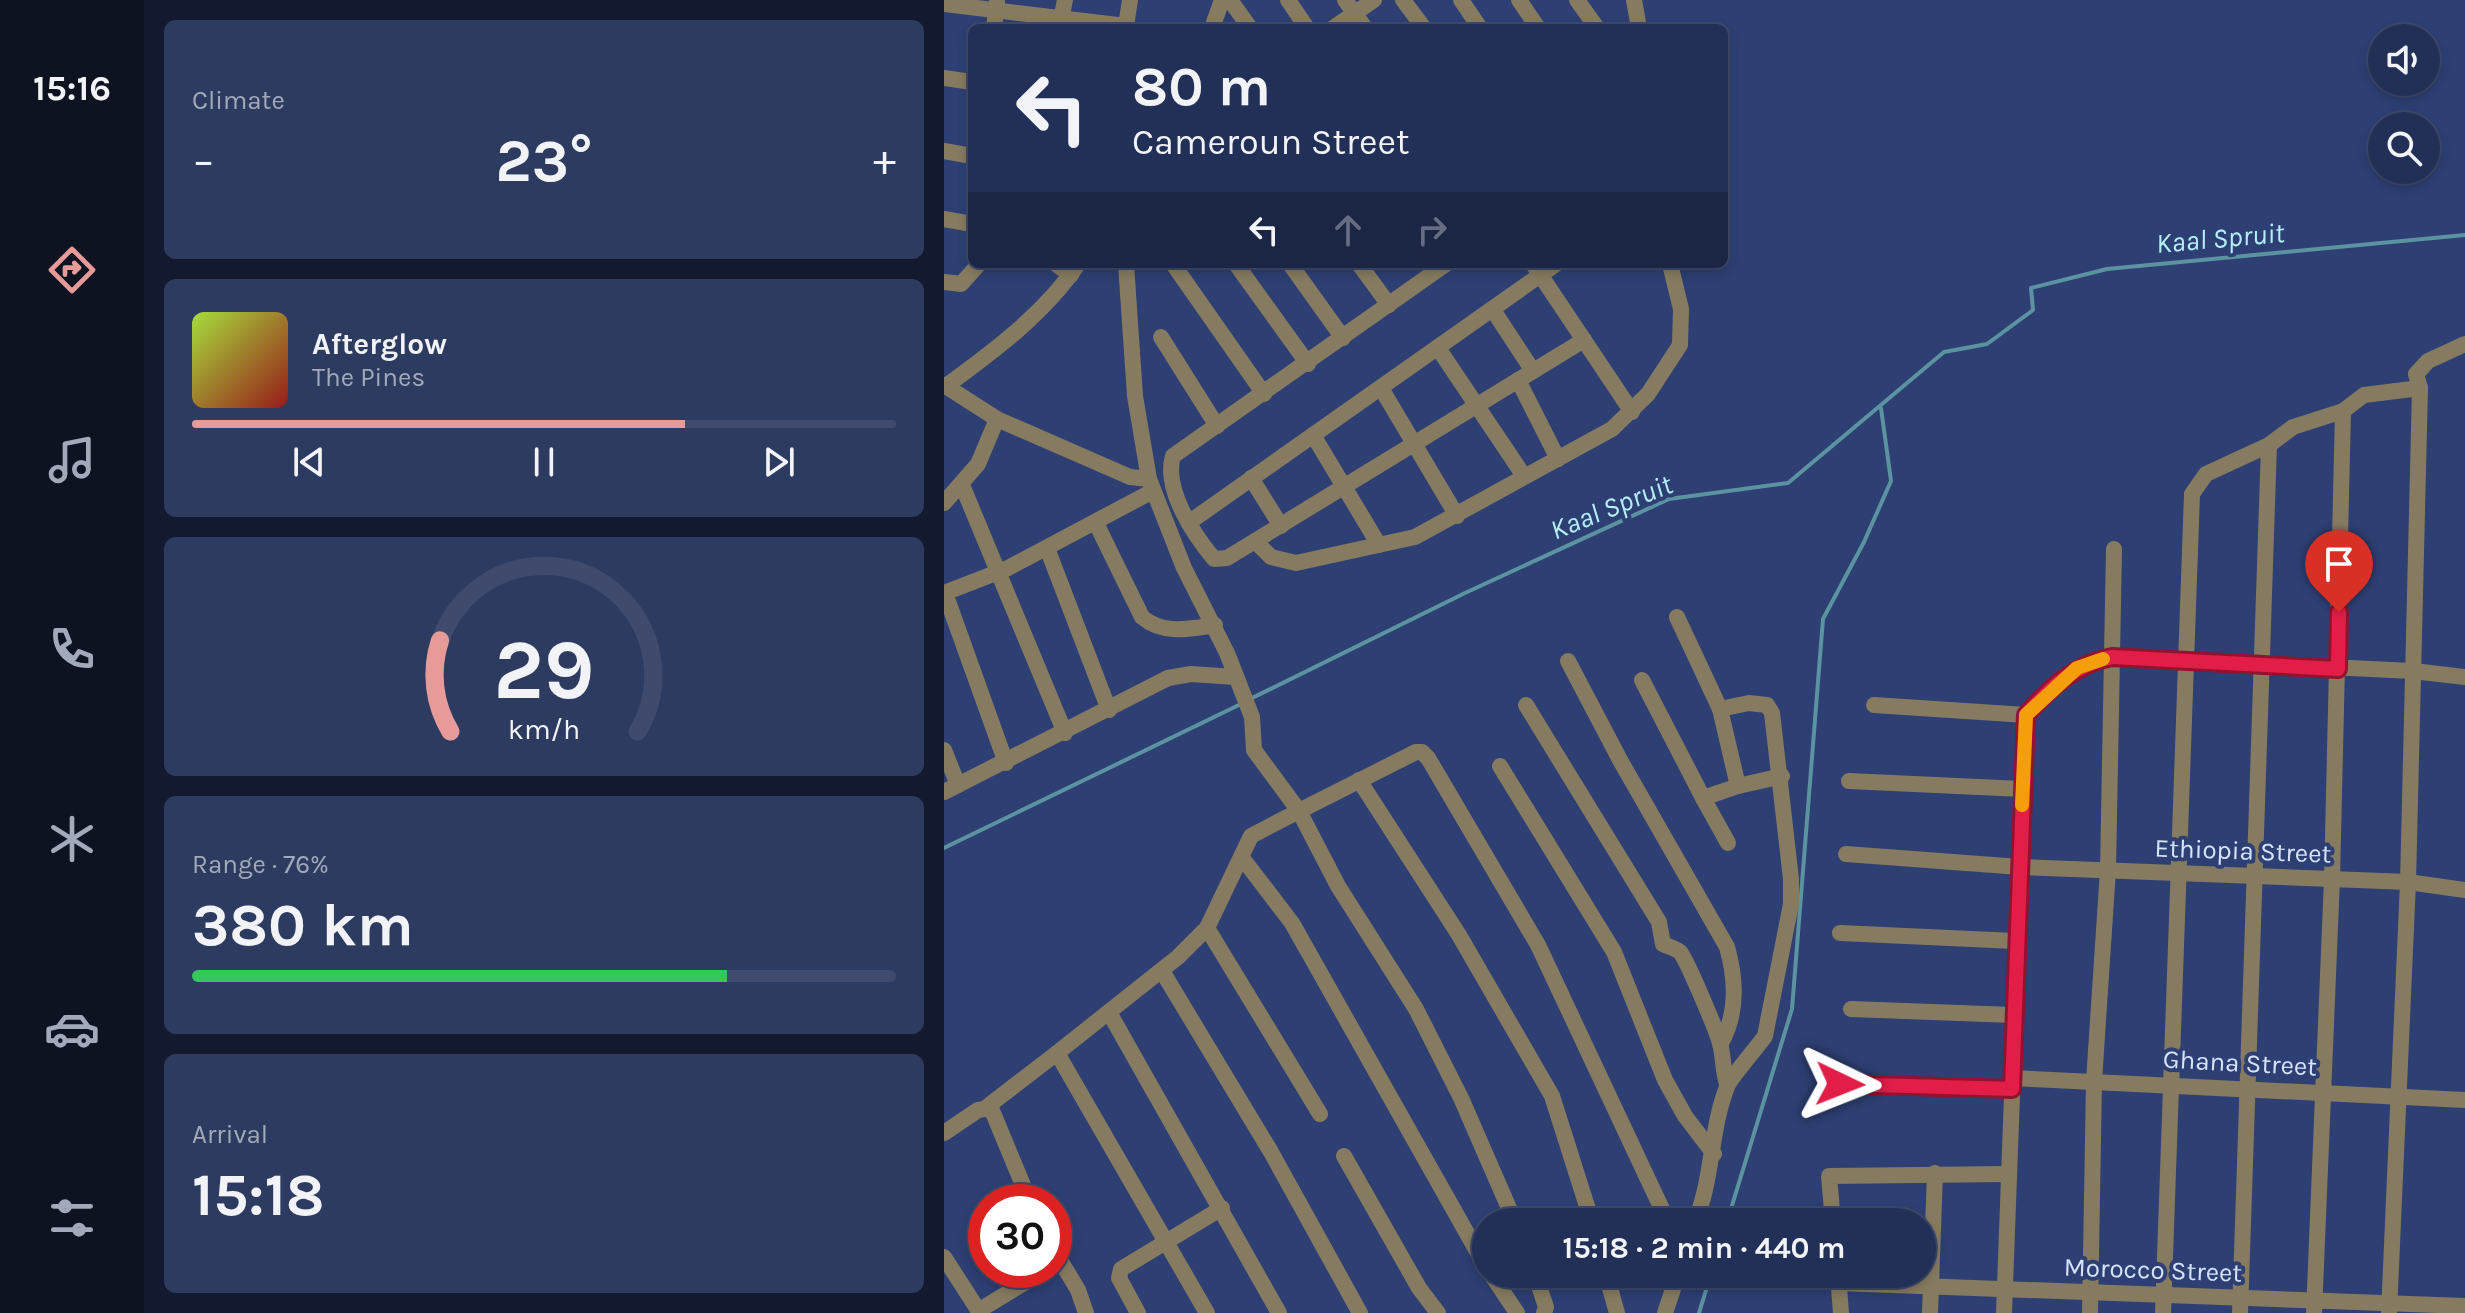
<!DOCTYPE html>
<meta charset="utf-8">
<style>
:root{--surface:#222f56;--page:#2e3b60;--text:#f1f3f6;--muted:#a2a9b9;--line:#3f4a6c;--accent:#e69b98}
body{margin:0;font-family:Karla,sans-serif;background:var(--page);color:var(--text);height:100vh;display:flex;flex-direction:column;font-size:30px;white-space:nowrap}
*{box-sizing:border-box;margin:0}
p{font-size:26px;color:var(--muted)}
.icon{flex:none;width:44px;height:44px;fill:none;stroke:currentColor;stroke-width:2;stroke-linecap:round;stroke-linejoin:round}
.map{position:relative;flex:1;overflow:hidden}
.panel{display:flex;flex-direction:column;gap:20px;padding:20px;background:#131a2f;width:800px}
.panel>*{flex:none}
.hud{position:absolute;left:24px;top:24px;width:760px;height:244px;border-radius:12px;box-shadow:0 4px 12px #0003,0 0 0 2px var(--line);background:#222f56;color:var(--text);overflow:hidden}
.tools{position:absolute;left:1424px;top:24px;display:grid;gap:16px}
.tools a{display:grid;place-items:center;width:72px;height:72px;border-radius:50%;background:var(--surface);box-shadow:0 4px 12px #0003,0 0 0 2px var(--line);font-size:40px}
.speed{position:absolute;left:24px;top:1184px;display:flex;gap:16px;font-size:40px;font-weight:700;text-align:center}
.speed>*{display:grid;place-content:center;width:104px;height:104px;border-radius:50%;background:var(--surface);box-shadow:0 4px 12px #0003,0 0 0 2px var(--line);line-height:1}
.speed .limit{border:12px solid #d22;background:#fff;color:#111}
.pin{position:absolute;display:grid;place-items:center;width:68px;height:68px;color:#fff;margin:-82px -34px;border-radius:50% 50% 50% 0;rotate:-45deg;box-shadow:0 0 8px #0007}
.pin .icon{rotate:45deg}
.me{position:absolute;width:88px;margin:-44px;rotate:92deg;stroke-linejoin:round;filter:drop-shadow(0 0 6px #0008)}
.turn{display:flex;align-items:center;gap:28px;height:168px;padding:0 32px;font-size:36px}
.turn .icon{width:104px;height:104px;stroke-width:2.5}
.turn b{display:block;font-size:56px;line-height:68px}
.lanes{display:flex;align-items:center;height:76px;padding:0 32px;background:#0003;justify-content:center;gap:40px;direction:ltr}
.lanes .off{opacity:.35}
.big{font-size:60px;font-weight:700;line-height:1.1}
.panel .card{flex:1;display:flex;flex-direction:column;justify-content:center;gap:12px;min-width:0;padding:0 28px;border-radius:12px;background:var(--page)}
.panel .dial{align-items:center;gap:0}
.dial svg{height:208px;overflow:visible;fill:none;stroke:var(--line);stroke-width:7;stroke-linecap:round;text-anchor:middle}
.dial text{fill:var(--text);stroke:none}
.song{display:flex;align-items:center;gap:24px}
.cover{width:96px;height:96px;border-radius:12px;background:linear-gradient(135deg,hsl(80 70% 55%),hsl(0 70% 35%))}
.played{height:8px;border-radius:4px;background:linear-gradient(90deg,var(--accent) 70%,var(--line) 70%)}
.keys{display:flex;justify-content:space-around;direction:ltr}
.heat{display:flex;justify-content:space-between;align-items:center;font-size:44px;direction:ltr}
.charge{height:12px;border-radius:6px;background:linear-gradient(90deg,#34c759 76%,var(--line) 0)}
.trip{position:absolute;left:528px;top:1208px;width:464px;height:80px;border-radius:40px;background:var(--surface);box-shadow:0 4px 12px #0003,0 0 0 2px var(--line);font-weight:700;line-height:80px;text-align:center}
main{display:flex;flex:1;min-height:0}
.tabs{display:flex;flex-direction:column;width:144px;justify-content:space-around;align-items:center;background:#0e1322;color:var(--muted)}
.tabs .icon{width:56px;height:56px}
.tabs .on{color:var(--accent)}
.tabs b{font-size:36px;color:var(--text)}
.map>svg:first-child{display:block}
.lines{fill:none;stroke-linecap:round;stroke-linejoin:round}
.stream{stroke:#5c93a1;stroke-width:4}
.street{stroke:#867b60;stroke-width:16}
.route-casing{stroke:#92132f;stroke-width:20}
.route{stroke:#e11d48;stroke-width:14}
.slow{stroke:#f59e0b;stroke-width:14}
.labels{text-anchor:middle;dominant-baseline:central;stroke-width:8;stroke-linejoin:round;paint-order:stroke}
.street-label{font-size:26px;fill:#d7e2fb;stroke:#2d3f73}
.water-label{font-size:28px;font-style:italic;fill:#b5eff8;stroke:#2d3f73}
</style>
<main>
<nav class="tabs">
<b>15:16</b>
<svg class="icon on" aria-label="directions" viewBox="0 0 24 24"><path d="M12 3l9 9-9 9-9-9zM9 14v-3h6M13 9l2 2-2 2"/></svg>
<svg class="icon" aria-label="music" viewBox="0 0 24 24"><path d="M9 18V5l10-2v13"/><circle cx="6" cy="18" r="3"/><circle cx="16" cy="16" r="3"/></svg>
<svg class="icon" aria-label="phone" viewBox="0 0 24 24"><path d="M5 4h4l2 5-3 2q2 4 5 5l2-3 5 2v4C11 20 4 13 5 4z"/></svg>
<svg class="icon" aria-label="climate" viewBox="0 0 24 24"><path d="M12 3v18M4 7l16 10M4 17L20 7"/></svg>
<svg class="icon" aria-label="car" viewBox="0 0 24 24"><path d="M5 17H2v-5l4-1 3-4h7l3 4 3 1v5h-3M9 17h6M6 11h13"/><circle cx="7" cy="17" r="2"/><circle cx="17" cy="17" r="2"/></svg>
<svg class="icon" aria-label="filters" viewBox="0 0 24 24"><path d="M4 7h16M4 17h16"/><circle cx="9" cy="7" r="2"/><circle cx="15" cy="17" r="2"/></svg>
</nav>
<section class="panel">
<div class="card"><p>Climate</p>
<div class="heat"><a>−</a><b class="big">23°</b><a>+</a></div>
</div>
<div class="card">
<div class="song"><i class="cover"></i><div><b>Afterglow</b><p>The Pines</p></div></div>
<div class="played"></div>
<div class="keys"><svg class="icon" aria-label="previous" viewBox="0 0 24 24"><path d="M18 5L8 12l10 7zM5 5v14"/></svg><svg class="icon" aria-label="pause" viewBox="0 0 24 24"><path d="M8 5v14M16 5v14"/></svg><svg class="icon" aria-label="next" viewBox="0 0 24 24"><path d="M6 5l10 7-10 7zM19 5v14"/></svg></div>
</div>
<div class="card dial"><svg viewBox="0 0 100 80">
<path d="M14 69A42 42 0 1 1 86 69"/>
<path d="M14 69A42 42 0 0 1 10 34" stroke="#e69b98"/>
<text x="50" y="56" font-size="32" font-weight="700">29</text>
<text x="50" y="72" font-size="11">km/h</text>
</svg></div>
<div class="card"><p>Range · 76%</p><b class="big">380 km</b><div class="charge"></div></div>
<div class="card"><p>Arrival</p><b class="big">15:18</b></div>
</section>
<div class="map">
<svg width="1521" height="1313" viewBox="0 0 1521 1313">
<rect width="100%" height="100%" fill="#2d3f73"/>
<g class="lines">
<g class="stream">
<polyline points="304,700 521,593 725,499 844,483 1000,352 1043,344 1089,310 1087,288 1163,269 1521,235"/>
<polyline points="0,848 297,704"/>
<polyline points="783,1222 848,1009 879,619 920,542 947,481 937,408"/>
<polyline points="755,1313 767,1274"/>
</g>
<g class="street">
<polyline points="286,0 306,28"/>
<polyline points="344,0 363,28"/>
<polyline points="401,0 421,28"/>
<polyline points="459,0 480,28"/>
<polyline points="517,0 536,28"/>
<polyline points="575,0 594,28"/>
<polyline points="633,0 653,28"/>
<polyline points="690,0 695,28"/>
<polyline points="0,4 182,26 186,0"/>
<polyline points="117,20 121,0"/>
<polyline points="50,28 53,2"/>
<polyline points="268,28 278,0"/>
<polyline points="389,28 430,0"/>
<polyline points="0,78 28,82"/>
<polyline points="0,151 28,156"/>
<polyline points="0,219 28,224"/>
<polyline points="112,264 127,275"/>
<polyline points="229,264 320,394"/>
<polyline points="292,264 364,364"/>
<polyline points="346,264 399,338"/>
<polyline points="415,264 445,305"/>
<path d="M502,264L229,456C219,489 250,535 270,559L283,558L640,340"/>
<polyline points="589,264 688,412"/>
<polyline points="0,282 17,284 35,264"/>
<polyline points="549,310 589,371"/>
<polyline points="217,337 273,426"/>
<polyline points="494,348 580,476"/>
<polyline points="574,380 614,459"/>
<polyline points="0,385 53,419 186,477 205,479 191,396 182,264"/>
<path d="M2,386C49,352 101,313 134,264"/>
<polyline points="437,388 513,516"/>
<polyline points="369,435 435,545"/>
<polyline points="307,478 337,526"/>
<polyline points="205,479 240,568 283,653 308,717 310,750 355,811 307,836 263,928 234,957 113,1053 263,1313"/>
<polyline points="18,485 121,733"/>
<polyline points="0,503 34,464 53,419"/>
<polyline points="247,521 612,264"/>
<path d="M152,523L198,617C219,635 245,629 271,625"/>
<polyline points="311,541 327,557 352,563 471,537 668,429 704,394 736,345 737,309 726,264"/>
<polyline points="103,548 165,710"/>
<polyline points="0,593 62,569 209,491"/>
<polyline points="1,593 62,763"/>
<path d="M733,617L776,709L805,703L823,705L828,713L847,879V904L821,1036C813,1048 785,1079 783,1087C766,1130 769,1179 751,1222"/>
<path d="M624,661L676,760L783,947C792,979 794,1013 777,1043"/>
<polyline points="698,680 759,798 794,786"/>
<path d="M582,705L715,922L719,944C725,947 731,948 736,952C742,958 771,1027 775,1040C780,1054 778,1069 783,1084"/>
<polyline points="930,705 1082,715"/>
<polyline points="776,709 794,786 838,776"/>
<polyline points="0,750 14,785"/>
<polyline points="556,766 670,952 721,1080 741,1116 770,1154"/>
<polyline points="415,780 515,935 608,1096 648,1222"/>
<polyline points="905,781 1078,789"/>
<polyline points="0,792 224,678 247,674 291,677"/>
<polyline points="759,798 784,843"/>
<polyline points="902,854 1076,867 1464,882 1521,890"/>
<polyline points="299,859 348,923 542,1267"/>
<polyline points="263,928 376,1114"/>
<polyline points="896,933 1071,941"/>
<polyline points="218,971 327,1152 416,1313"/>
<polyline points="907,1009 1069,1015"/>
<polyline points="166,1014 335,1313"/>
<polyline points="1068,1078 1521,1100"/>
<polyline points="896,1084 1068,1089"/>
<polyline points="44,1106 113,1053"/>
<polyline points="0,1133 34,1110 47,1108 86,1202"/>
<polyline points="400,1156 475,1288 494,1313"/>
<polyline points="571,1222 517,1098 472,1009 394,886 355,811 472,752 478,752 484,758 594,945 724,1222"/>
<polyline points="889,1222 885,1176 1063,1174"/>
<polyline points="110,1250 134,1290 142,1313"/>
<polyline points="0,1257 36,1313"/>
<polyline points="547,1274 573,1313"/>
<polyline points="591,1274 602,1307 600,1313"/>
<polyline points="662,1274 673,1313"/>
<polyline points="894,1275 897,1313"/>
<polyline points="894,1283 1521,1306"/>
<polyline points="34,1311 101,1270"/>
<polyline points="194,1313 175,1278 177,1269 278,1208"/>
<polyline points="721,1313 734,1274"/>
<polyline points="986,1313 991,1173"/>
<polyline points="1060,1313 1082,715 1133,668 1168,657 1469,671 1521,677"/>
<polyline points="1146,1313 1150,1081 1164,870 1170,549"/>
<polyline points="1219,1313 1248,494 1262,474 1325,445 1349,427 1399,411 1420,395 1476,388 1472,374 1484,361 1521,344"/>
<polyline points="1296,1313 1325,445"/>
<polyline points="1370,1313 1388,879 1399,411"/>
<polyline points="1445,1313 1464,882 1476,388"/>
</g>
</g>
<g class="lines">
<g class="route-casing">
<path id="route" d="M896,1084L1068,1089L1082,715C1106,688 1131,664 1168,657L1394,669L1395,612"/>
</g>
<use href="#route" class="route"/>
<polyline class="slow" points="1078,805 1082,715 1133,668 1159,659"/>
</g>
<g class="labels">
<g class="street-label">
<text transform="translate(1299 851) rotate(2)">Ethiopia Street</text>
<text transform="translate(1296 1063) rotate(3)">Ghana Street</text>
<text transform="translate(1209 1270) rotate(2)">Morocco Street</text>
</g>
<g class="water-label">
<text transform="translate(1276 238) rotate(-5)">Kaal Spruit</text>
<text transform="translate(667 507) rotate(-22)">Kaal Spruit</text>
</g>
</g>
</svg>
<div class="tools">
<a><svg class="icon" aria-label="sound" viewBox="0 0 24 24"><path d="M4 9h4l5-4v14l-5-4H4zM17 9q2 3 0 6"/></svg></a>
<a><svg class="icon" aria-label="search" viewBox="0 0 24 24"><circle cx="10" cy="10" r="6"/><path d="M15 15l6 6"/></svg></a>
</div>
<div class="speed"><div class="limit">30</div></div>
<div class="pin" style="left:1395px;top:612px;background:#d93025"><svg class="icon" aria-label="arrive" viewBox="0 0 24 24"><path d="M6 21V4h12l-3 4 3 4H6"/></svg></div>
<svg class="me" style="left:896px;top:1084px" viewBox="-20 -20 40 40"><path d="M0-17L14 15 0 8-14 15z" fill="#e11d48" stroke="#fff" stroke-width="4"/></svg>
<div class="trip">15:18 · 2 min · 440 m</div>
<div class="hud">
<div class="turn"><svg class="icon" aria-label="left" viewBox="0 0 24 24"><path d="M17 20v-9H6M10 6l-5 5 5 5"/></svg><div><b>80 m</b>Cameroun Street</div></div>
<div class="lanes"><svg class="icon" aria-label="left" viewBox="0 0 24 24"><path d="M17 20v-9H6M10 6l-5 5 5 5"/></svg><svg class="icon off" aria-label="ahead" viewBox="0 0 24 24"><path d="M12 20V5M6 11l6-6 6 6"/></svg><svg class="icon off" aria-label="right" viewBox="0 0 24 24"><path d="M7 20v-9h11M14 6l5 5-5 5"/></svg></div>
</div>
</div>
</main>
